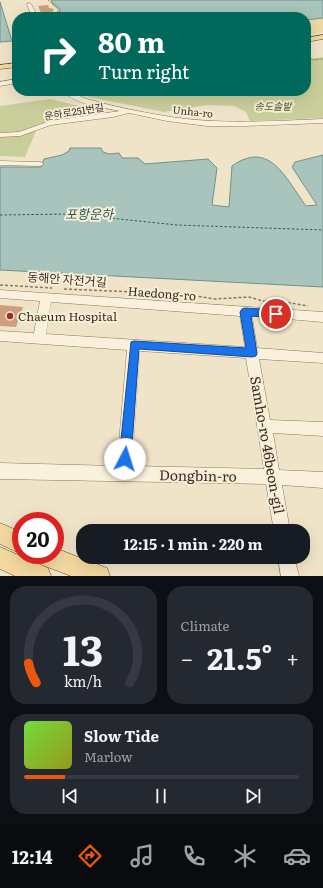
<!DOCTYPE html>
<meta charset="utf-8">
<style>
:root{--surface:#171b24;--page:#242831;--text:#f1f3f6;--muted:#9ea1a6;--line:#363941;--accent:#ea580c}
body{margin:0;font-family:Literata,"Noto Sans KR",serif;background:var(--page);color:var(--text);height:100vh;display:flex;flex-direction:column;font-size:15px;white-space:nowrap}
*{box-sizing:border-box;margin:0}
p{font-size:13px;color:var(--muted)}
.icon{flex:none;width:22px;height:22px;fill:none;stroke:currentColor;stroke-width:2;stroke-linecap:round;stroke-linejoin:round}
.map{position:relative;height:576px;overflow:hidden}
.drawer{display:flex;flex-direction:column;gap:10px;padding:10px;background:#0d0f14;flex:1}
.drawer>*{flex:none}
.guide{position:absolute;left:12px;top:12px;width:299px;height:84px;border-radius:16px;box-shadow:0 4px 16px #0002;background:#00695c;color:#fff;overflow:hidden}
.speed{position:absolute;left:12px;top:512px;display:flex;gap:8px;font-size:20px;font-weight:700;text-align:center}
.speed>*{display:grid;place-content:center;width:52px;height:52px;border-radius:50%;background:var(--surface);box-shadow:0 4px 16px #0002;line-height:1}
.speed .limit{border:6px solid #d22;background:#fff;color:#111}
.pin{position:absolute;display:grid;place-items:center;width:34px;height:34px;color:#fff;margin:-17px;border:2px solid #fff;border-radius:50%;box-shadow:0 1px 4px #0007}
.me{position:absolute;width:44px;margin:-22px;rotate:5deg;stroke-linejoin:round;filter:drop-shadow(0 0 3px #0008)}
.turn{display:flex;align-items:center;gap:14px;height:84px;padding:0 20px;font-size:18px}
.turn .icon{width:52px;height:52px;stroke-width:2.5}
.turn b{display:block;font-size:28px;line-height:34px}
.big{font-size:30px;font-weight:700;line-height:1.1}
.drawer .widget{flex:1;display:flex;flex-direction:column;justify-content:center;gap:6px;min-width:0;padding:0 14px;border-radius:16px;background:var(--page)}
.drawer .dial{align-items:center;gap:0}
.dial svg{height:104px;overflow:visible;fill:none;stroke:var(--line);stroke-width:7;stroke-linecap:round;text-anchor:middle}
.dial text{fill:var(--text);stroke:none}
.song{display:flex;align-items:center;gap:12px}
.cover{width:48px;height:48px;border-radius:6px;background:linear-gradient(135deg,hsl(100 70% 55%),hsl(60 70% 35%))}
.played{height:4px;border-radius:2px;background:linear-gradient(90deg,var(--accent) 15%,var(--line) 15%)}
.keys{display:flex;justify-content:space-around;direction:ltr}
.heat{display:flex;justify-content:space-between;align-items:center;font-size:22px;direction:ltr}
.drawer .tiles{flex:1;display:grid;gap:10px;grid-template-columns:1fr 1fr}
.widget:last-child{grid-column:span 2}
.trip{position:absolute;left:76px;top:524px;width:234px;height:40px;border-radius:16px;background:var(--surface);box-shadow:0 4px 16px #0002;font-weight:700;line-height:40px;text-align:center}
.tab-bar{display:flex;height:64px;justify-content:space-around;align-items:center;background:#090b0e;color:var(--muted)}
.tab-bar .icon{width:28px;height:28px}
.tab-bar .active{color:var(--accent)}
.tab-bar b{font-size:18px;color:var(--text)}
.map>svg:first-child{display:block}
.green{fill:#c9cf9b}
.sand{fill:#ecd9a5}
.water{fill:#a9c4bc;stroke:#6f938a}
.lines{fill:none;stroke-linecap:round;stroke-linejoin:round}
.ferry{stroke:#2f5d5a;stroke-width:1;stroke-dasharray:2.5 2;stroke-linecap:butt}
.building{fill:#cf9f7d}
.minor-casing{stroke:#8d765c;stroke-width:1}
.major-casing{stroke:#5b4430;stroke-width:1}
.path-far1{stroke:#8d765c;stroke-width:1;stroke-dasharray:1.5 1;stroke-linecap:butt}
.path{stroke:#8d765c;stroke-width:1.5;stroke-dasharray:3 2;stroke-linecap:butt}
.minor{fill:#faf1dc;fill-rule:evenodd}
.major{fill:#f3d9a0;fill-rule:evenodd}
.route{fill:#1a73e8;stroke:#114b97}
.poi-dot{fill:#9e2a2b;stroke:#f7eed8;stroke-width:1.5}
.labels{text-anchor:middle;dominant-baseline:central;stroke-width:4;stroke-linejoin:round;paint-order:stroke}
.far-park-label{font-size:10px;font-style:italic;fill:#4d5a26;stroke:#f7eed8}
.far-street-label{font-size:10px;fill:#3d2e20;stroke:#f7eed8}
.street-label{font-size:12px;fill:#3d2e20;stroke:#f7eed8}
.poi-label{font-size:12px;fill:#3d2e20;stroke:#f7eed8;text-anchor:start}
.water-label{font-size:13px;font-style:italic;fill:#2f5d5a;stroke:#f7eed8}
.near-street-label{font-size:14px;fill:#3d2e20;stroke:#f7eed8}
</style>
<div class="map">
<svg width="323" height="576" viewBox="0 0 323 576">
<rect width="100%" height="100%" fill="#f0e4c8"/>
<g class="green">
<polygon points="323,57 323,118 250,121 246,112 234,106 207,105 164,112 89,97 83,91 306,91 306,59"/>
<polygon points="50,99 113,114 58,120 39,124 25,157 0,156 0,106"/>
</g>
<polygon class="sand" points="323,18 323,32 306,35 306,20"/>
<g class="water">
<polygon points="51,0 323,0 323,18 306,20 306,17 61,17 59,15 60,9 53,4"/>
<polygon points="0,2 12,41 0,42"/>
<path d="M70,148H101L103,152L109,154L119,153L122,158H138L145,164L208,159L217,168L212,205L229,207L232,166C270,139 286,179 306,206L317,205L292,167L295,162L323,155V287L0,270V167H41L44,159L62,155L69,151Z"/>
</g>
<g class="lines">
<polyline class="ferry" points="0,215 71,214 177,225 323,230"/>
</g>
<g class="building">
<polygon points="48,5 49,8 54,9 52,13 53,16 43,17 38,6"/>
<polygon points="0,305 23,307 16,327 0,326"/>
</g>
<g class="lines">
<g class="minor-casing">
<g id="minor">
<polygon points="29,3 31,4 38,17 32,17 27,4"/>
<polygon points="17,79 17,83 0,86 0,82"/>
<path d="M63,91C73,91 81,98 91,100C115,107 141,112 165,116C218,125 270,121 323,119V123L246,126H207L167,121L129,113L113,117L51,125L20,136L0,137V133L19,132L50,121L120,111C101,107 76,105 63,91Z"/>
<polygon points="0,161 40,162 44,164 40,166 0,165"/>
<path d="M0,290L323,312V322L252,316L257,348L323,353V363L259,359L270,420L323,422V436L273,433L279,470L323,472V488L282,485L290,531H274L266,484L0,479V463L117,466L127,350L0,341V331L34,333L40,301L0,298ZM51,302L240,316L245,347L46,334ZM140,351L246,358L264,469L132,466Z"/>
<polygon points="278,557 294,557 299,576 281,576"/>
</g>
</g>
<g class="major-casing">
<g id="major">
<polygon points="323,35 323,39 306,42 306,38"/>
<polygon points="17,63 17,67 0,69 0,65"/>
<polygon points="0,523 21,532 21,554 0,544"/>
<polygon points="0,547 48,568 51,576 15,576 0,569"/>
<polygon points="55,548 107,568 110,576 71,576 37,563 34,555 55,555"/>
</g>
</g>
<g class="path-far1">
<polyline points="48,0 58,9 58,17"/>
<polyline points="306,56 313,60 323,59"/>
</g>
<g class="path">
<polyline points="0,285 52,288"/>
<polyline points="64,289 182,294 215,299 249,297 263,301 279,301 308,306"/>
</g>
<use href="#minor" class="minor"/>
<use href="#major" class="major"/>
</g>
<polygon class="route" points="245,308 276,310 280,311 281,314 280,316 276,318 251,316 257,353 256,356 252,357 139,349 131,459 129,464 125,465 121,464 119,459 131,342 134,341 246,348 240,312 242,309"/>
<circle class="poi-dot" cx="10" cy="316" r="4"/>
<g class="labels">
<g class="far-park-label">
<text x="273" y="105">송도솔밭</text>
</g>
<g class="far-street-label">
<text transform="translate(74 111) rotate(-9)">운하로251번길</text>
<text transform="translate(193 111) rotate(6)">Unha-ro</text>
</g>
<g class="street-label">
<text transform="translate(67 279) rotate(4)">동해안 자전거길</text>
<text transform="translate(162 293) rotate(4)">Haedong-ro</text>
</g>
<g class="poi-label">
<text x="18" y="316">Chaeum Hospital</text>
</g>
<g class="water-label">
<text x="89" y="213">포항운하</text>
</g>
<g class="near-street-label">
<text transform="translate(268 445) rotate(80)">Samho-ro 46beon-gil</text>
<text transform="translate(198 475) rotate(1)">Dongbin-ro</text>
</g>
</g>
</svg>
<div class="speed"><div class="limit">20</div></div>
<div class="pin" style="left:276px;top:314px;background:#d93025"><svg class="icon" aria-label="arrive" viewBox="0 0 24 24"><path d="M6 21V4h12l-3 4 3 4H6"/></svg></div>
<svg class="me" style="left:125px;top:459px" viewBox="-20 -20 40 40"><circle r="19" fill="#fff"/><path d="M0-13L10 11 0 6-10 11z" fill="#1a73e8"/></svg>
<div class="trip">12:15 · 1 min · 220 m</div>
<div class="guide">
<div class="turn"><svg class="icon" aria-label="right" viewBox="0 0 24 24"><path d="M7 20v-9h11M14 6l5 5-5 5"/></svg><div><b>80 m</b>Turn right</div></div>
</div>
</div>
<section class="drawer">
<div class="tiles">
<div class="widget dial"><svg viewBox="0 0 100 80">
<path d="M14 69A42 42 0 1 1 86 69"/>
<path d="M14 69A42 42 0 0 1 8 54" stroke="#ea580c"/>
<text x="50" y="56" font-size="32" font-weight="700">13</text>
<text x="50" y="72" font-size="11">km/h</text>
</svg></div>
<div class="widget"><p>Climate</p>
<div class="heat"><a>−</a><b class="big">21.5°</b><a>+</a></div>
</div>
<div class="widget">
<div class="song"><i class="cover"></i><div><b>Slow Tide</b><p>Marlow</p></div></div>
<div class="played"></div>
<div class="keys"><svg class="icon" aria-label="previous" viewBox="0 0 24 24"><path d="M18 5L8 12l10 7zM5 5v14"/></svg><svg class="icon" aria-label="pause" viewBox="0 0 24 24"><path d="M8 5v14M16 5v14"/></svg><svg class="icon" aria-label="next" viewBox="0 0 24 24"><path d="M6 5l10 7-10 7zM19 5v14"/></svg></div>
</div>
</div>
</section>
<nav class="tab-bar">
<b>12:14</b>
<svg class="icon active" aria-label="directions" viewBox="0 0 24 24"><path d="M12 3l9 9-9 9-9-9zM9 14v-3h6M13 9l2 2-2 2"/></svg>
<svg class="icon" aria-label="music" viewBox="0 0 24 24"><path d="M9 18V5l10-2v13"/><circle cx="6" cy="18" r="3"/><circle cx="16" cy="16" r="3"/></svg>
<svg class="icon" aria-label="phone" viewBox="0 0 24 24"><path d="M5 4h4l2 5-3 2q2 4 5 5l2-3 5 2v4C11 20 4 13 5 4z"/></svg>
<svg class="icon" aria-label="climate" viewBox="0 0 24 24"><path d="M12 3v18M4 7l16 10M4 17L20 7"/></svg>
<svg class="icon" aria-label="car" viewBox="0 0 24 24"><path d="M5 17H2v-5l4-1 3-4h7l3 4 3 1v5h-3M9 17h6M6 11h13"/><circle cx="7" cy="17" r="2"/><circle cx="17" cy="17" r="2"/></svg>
</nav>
